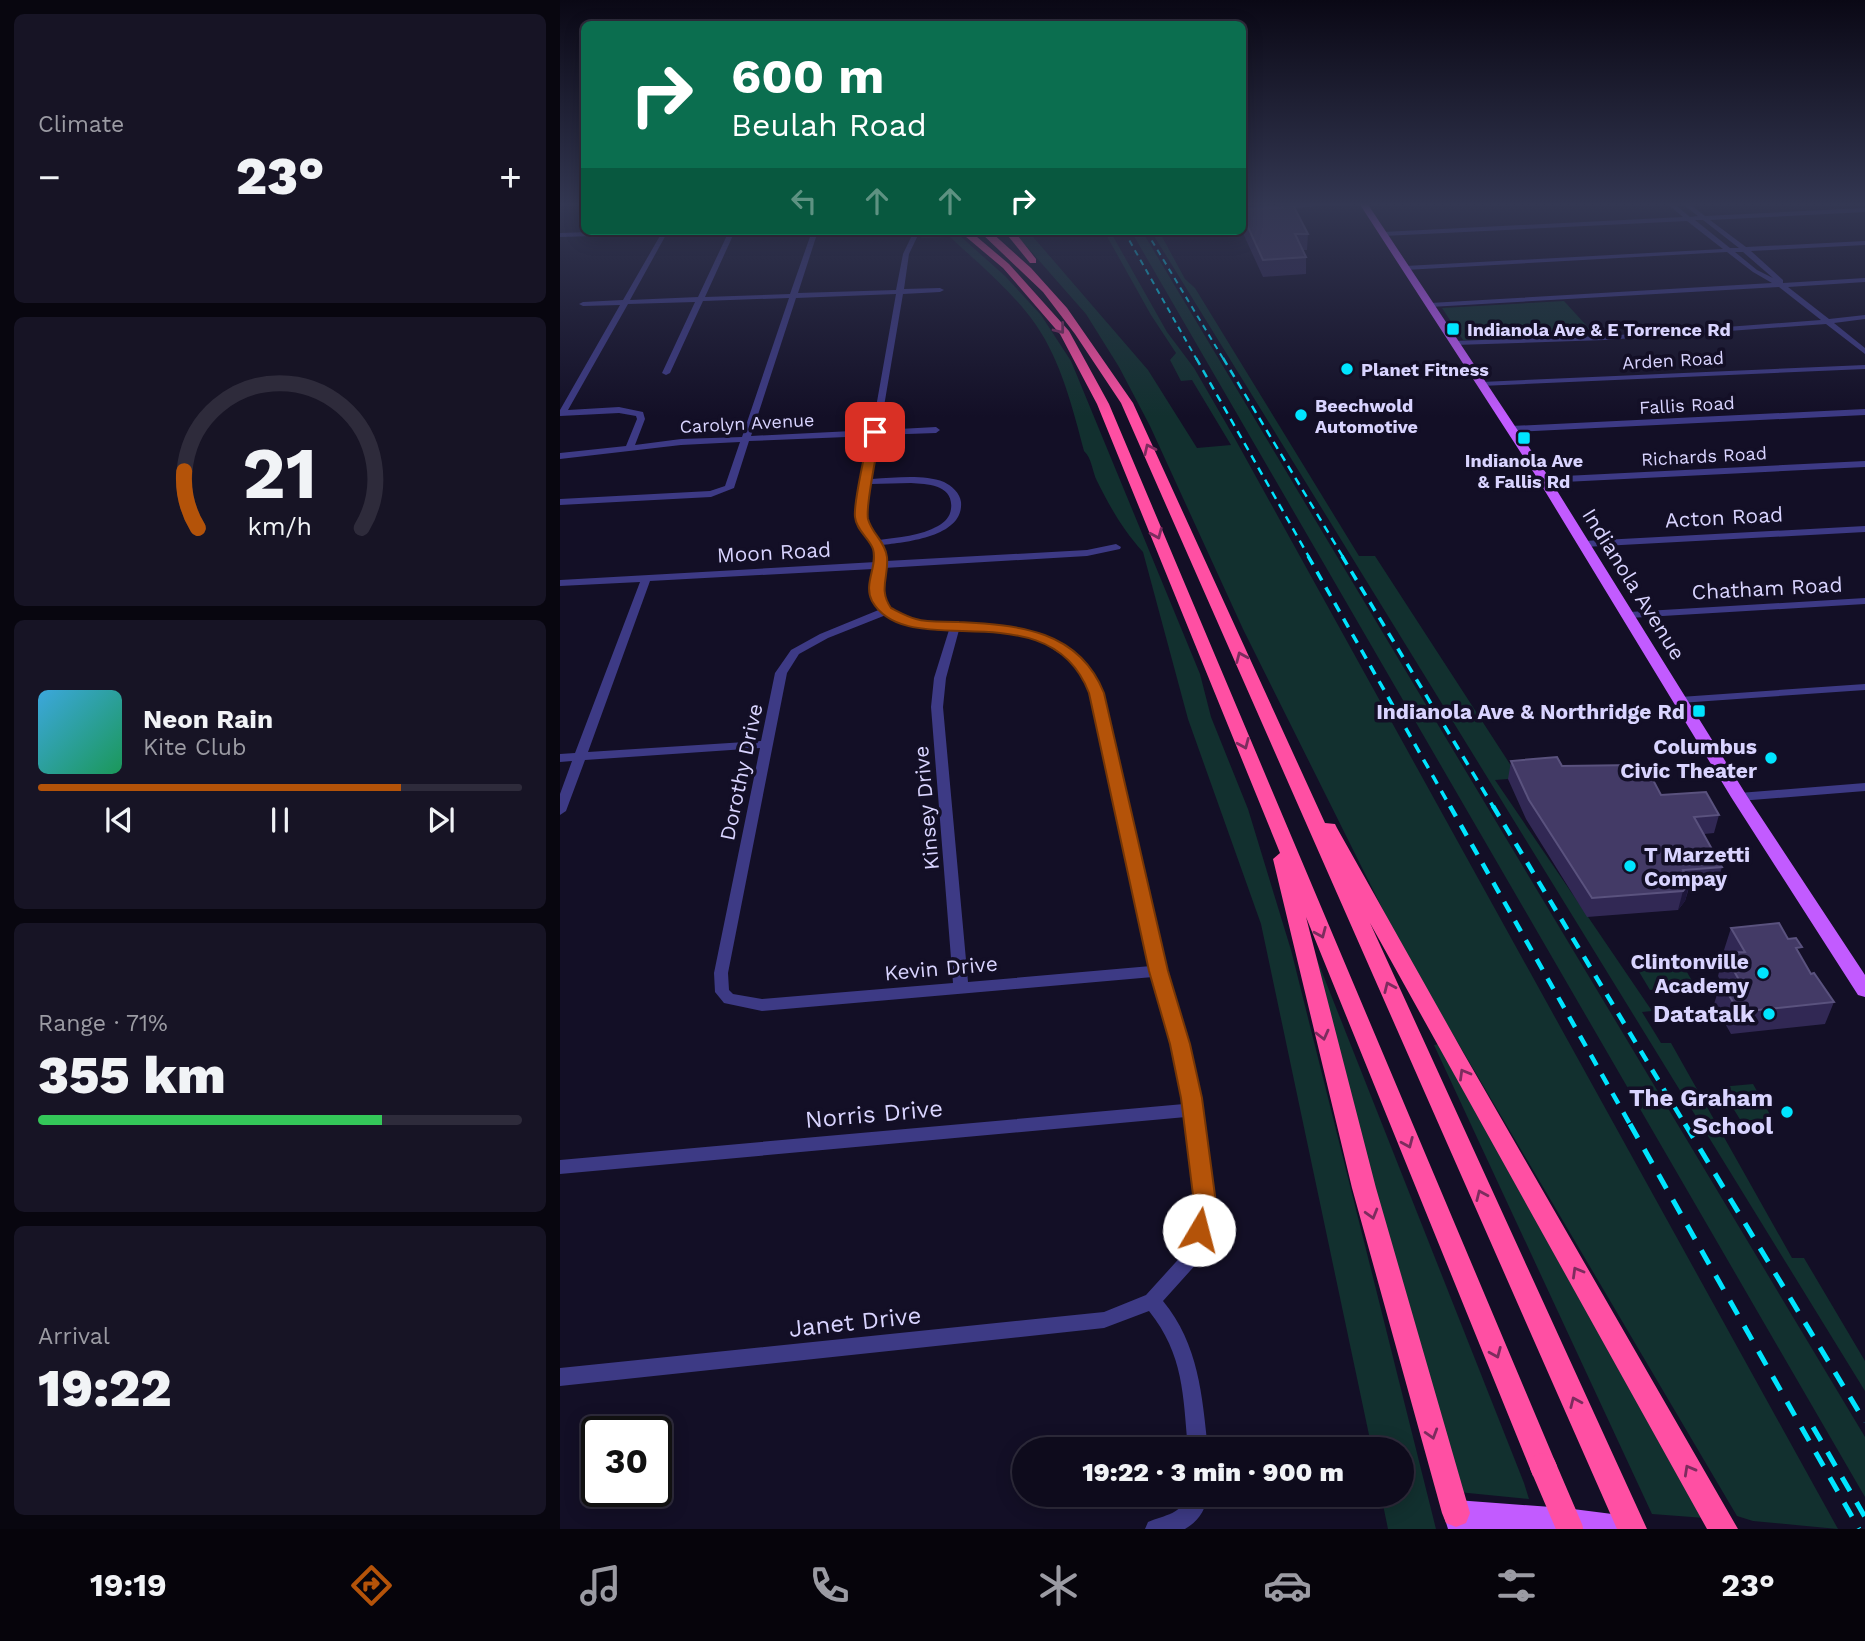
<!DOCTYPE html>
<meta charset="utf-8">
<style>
:root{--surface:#0e0b1c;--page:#171425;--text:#f1f3f6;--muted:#9b9ba3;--line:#2e2b3b;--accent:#b45309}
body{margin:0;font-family:"Work Sans",sans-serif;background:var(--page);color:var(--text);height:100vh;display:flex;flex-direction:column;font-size:26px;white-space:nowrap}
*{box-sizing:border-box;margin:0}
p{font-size:23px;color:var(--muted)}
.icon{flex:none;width:38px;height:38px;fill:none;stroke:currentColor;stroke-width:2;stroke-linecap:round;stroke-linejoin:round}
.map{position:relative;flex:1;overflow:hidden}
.drawer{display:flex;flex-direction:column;gap:14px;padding:14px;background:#08060f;width:560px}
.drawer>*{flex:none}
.banner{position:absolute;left:21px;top:21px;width:665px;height:214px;border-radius:10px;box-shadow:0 4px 18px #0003,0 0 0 2px var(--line);background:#0b6e4f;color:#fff;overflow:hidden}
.speed{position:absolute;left:21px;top:1416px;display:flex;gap:14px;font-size:35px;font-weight:700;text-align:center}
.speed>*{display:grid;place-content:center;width:91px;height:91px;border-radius:50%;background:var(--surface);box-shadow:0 4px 18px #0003,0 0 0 2px var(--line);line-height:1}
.speed .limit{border:4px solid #111;border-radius:10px;background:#fff;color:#111}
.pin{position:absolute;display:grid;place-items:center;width:60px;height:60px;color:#fff;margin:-30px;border-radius:14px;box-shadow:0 4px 10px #0006}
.me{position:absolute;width:77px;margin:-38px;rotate:8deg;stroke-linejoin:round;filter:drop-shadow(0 0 5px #0008)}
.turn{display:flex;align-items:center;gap:24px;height:147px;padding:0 35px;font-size:32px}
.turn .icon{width:91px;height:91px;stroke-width:2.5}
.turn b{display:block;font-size:49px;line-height:60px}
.lanes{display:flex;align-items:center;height:66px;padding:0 35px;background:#0003;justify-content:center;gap:35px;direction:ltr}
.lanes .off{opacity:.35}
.big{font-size:52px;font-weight:800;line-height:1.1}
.drawer .widget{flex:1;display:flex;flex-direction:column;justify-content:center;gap:10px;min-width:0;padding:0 24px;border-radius:10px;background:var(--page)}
.drawer .dial{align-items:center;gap:0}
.dial svg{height:182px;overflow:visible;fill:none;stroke:var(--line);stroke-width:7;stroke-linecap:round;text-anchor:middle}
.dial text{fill:var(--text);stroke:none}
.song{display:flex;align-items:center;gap:21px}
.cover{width:84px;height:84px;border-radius:10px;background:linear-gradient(135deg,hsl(200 70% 55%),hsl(150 70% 35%))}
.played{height:7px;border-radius:4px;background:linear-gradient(90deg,var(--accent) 75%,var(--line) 75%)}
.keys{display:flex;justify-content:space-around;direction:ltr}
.heat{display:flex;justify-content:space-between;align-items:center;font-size:38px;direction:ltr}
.charge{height:10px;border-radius:5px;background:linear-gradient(90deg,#34c759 71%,var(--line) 0)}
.trip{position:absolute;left:452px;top:1437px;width:402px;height:70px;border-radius:35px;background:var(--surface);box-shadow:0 4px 18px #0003,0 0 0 2px var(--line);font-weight:800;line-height:70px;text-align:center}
.menu{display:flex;height:112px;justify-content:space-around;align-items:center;background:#06040b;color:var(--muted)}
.menu .icon{width:49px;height:49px}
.menu .selected{color:var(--accent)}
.menu b{font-size:32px;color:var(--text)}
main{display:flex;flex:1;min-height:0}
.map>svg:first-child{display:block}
.green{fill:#12302f}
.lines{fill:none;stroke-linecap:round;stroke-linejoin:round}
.minor{fill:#3d3a85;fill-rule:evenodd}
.major{fill:#c25bff;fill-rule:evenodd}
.highway{fill:#ff4fa3;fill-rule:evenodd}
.rail-far4{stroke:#00e5ff;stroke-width:2;stroke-dasharray:6 5;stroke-linecap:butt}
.rail-far3{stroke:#00e5ff;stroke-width:2.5;stroke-dasharray:8 6;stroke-linecap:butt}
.rail-far2{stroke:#00e5ff;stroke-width:3.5;stroke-dasharray:10 8;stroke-linecap:butt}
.rail-far1{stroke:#00e5ff;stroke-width:4.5;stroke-dasharray:12 10;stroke-linecap:butt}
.rail{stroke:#00e5ff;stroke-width:5;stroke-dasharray:16 13;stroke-linecap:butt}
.highway-bridge{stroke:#ff4fa3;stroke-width:26}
.wall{fill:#312854}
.shaded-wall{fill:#1d163a}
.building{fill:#433a66;stroke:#5a527e;stroke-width:2}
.oneway{stroke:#7d2c5e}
.route{fill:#b45309;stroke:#753606;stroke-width:2}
.poi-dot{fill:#00e5ff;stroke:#130f26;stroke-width:2.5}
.labels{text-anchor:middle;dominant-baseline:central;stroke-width:7;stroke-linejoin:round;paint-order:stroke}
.far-poi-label{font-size:18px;font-weight:bold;fill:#d9d4ff;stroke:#130f26;text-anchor:start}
.far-street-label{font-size:18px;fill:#d9d4ff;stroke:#130f26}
.street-label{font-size:21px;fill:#d9d4ff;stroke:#130f26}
.poi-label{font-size:21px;font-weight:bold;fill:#d9d4ff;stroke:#130f26;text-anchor:end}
.near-poi-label{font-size:24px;font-weight:bold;fill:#d9d4ff;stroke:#130f26;text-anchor:end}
.near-street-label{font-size:24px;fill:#d9d4ff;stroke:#130f26}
</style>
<main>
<section class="drawer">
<div class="widget"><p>Climate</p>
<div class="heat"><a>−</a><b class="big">23°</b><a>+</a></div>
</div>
<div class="widget dial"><svg viewBox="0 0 100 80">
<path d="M14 69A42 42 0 1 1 86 69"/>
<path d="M14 69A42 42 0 0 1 8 44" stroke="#b45309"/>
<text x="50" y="56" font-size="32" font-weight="700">21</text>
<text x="50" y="72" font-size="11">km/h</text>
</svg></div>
<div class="widget">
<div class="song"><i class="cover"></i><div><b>Neon Rain</b><p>Kite Club</p></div></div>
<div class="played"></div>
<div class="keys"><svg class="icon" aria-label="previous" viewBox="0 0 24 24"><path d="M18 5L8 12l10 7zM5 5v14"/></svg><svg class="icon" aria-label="pause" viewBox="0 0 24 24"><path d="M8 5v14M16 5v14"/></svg><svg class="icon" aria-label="next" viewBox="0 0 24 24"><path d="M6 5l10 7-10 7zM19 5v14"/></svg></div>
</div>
<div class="widget"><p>Range · 71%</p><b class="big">355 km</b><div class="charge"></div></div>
<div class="widget"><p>Arrival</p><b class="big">19:22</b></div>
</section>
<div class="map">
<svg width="1305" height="1529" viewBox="0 0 1305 1529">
<rect width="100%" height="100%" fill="#130f26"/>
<g class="green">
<path d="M366,231H393L398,234L445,276L481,315L511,361L640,674L651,717L688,809L731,950L876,1529H828L821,1495L842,1494V1449H812L701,924L628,719L583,552C563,530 550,507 537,481C532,471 532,458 524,451C513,409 501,361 476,325C453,292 419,264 390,237L361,238Z"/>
<polygon points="453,231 468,231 588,370 637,448 671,445 632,380 621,381 610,360 616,353 591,315 544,231 550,231 607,332 634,368 674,437 1278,1529 1193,1521 1177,1516 842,948 683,629 590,426 559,367 526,314"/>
<polygon points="571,231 582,231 1305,1437 1305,1497"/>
<polygon points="591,231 599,231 625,279 635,288 799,556 815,556 959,778 935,780 1092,1011 1082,1012 1101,1043 1111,1043 1232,1258 1244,1258 1305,1361 1305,1391"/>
<polygon points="1004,301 1036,336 903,340 882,308"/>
<polygon points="756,957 964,1483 969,1499 898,1492 809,1170"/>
<polygon points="1124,967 1135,986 1090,990 1078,970"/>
<polygon points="880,1044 1145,1518 1092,1514 874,1045"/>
<polygon points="1193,1084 1212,1118 1181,1121 1160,1087"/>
</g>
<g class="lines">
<g class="minor">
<polygon points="759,203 808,203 682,211 682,207"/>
<path d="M1106,203H1113L1130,217L1138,216L1121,203H1128L1145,216L1305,208V212L1150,220L1186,247L1305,241V245L1191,251L1223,280V283L1305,278V282L1228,287L1269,319L1305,315V319L1274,323L1305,348V354L1266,324L1045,340L895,345L891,343L892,341L1045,336L1261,320L1219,287L870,307L866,305L870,303L1212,283L1193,272L1167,252L845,270L842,268L845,266L1163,249L1127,221L823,236L820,234L823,232L1123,217ZM1135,220H1143L1179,248H1170ZM1175,252H1183L1213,278L1197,270Z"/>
<path d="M61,231H123L107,233L70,300L138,297L169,231H175L145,297L230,294L252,231H258L238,293L336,290L343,254L354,231H360L349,254L344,289L380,288L384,290L380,292L343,294L320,430L376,427L380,430L376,433L319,435L312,479C335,478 362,474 384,482C392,486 400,493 401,502C404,537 346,542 322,545L326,561L527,550L556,544L561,547L560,549L527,556L324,568L321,593C324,600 331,610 338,614C381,635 445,616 492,639C517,651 528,670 543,693L606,971L628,1044L641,1110L653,1203L639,1261L603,1301C639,1345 642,1395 648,1449H628C623,1395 624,1355 589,1311L544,1328L0,1386V1368L544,1312L586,1295L625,1252L637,1203L626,1117L0,1174V1160L624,1104L612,1044L593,977L202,1011L164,1003L155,992L154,973L200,748L25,760L6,811L0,815V794L12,761L0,762V754L15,753L80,582L0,586V580L316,562L312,546L296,518L311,436L189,441L174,488L151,497L0,505V499L150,491L165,486L180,442L121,445L0,459V453L66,446L77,419L76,416L59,413L0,416V410L60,305L23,306L19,304L23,302L63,300L101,234L0,237V233ZM336,294L312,430L191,436L236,298ZM229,298L182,437L121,439L75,445L85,419L83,412L59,407L8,410L68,304L135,302L102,373L106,375L110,373L143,301ZM351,483C368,484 394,485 391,509C390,517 385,522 378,526C361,536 338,537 319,540L306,518L311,484ZM313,569L311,593L321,609L260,634L231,650L215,673L201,741L28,752L90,581ZM326,615L355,626L389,630L374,678L371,707L393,983L202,999L173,994L169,990L168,973L227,673L239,654L268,638ZM399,630L454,634L484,643L512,662L531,693L591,966L408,982L383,707L386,678Z"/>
<polygon points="1305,365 1305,369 921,386 917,384 921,382"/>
<polygon points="1305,409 1305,415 951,432 947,429 951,426"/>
<polygon points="1305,461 1305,467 984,483 979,480 984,477"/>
<polygon points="1305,526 1305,532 1024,547 1019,544 1024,541"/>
<polygon points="1305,598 1305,604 1069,618 1064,615 1069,612"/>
<polygon points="1305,684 1305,690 1120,703 1114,700 1120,697"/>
<polygon points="1305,783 1305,791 1179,801 1173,797 1179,793"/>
<path d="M629,1494H649C645,1510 639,1521 625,1529H585L588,1522C605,1515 622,1514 629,1494Z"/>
</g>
<g class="major">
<polygon points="799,203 807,203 986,473 1187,796 1305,975 1305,997 1298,995 1171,797 974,473"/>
<polygon points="896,1500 1005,1508 1068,1516 1077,1520 1081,1529 888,1529 883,1513 887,1504"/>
</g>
<g class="highway">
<polygon points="399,231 410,231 449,264 509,331 549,404 997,1466 993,1476 983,1480 973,1476 746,917 816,1188 910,1513 906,1523 896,1527 886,1523 882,1513 792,1188 713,859 720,853 537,404 500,334 443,268"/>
<polygon points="419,231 430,231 471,268 507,308 573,403 765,823 775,824 777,828 904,1054 1178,1529 1147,1529 810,923 1087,1529 1057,1529 561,403 515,334 483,292"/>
<polygon points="444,231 454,231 476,259 476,263 470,263"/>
</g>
<g class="rail-far4">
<polyline points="564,231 637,360"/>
<polyline points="586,231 664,360"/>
</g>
<g class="rail-far3">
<polyline points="636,358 749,557"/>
<polyline points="663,358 783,557"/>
</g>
<g class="rail-far2">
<polyline points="748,556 891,808"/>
<polyline points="782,556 934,808"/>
</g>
<g class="rail-far1">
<polyline points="890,806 1071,1126"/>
<polyline points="933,806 1126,1126"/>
</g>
<g class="rail">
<polyline points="1070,1124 1299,1529"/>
<polyline points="1125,1124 1305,1422"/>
<polyline points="1253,1427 1305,1517"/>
</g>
<polyline class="highway-bridge" points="983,1466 1010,1529"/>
</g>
<g class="wall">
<polygon points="719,203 732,203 748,234 747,250 743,250 746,257 746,274 703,277 682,231 682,209 719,208"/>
<polygon points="951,761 1002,766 1082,778 1101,795 1159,815 1154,833 1144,834 1162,867 1156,886 1129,888 1125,901 1118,910 1027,917 966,819 948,779"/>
<polygon points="1171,928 1228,939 1240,954 1251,974 1274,1002 1265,1024 1171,1034 1154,1004 1161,982 1158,976 1164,953 1166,953 1164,950"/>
</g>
<polygon class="shaded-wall" points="1130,882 1125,901 1118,910 1123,891"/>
<g class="building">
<polygon points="720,203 732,203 748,234 735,234 746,257 703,260 682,214 682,209 723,208"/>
<polygon points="997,757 1002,766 1076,765 1082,778 1092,778 1101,795 1146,792 1159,815 1134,817 1162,867 1123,870 1130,882 1123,891 1032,898 969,800 951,761"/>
<polygon points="1219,923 1228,939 1236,938 1242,947 1236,948 1251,974 1254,973 1274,1002 1179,1012 1161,982 1179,980 1164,953 1185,952 1171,928"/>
</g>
<defs><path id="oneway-chevron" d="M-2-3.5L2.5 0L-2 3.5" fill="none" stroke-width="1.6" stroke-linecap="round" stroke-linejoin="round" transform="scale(1.75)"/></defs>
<g class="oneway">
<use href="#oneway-chevron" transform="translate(500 329) rotate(52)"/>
<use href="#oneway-chevron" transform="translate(589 449) rotate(-115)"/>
<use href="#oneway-chevron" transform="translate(597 534) rotate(67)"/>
<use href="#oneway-chevron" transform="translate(681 657) rotate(-113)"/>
<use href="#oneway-chevron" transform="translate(684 744) rotate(67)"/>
<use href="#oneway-chevron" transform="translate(761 933) rotate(67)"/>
<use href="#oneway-chevron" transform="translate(829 987) rotate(-114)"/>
<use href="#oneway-chevron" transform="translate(763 1035) rotate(76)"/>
<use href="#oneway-chevron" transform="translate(904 1074) rotate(-120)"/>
<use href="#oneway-chevron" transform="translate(848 1143) rotate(67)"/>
<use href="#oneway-chevron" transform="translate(921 1195) rotate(-114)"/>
<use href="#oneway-chevron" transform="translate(812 1214) rotate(74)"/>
<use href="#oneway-chevron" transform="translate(1017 1272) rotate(-120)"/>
<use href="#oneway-chevron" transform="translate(936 1353) rotate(67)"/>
<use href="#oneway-chevron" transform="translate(1015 1402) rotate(-114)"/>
<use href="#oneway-chevron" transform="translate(872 1434) rotate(73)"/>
<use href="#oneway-chevron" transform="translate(1129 1470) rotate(-119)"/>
</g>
<linearGradient id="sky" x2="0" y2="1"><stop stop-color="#0a0815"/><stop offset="0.49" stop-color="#333752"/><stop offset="1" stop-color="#333752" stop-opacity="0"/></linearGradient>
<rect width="1305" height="417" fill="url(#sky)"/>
<path class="route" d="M315,429L320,432C318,450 305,505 308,519C312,534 325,541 327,557C329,577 318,589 331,608C339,612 348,617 356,619C369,623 386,621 399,622C459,625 519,630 544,693L608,971L630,1044L642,1098L656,1203L647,1236L639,1239L631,1236L628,1230L634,1203L621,1098L610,1044L589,971L529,693C489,588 348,665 312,601C303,584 318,566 313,549C310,539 296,530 295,517C293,502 306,451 309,432Z"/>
<g class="poi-dot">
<rect x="886" y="322" width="14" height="14" rx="3.5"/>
<circle cx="787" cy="369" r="7"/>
<circle cx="741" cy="415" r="7"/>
<rect x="957" y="431" width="14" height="14" rx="3.5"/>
<rect x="1132" y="704" width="14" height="14" rx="3.5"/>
<circle cx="1211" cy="758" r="7"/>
<circle cx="1070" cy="866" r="7"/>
<circle cx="1203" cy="973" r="7"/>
<circle cx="1209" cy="1014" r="7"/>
<circle cx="1227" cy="1112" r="7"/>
</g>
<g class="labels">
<g class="far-poi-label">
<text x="907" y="329">Indianola Ave &amp; E Torrence Rd</text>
<text x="801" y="369">Planet Fitness</text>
<text x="755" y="405">Beechwold<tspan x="755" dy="21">Automotive</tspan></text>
<text x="964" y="460" text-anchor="middle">Indianola Ave<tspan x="964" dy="21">&amp; Fallis Rd</tspan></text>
</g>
<g class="far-street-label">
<text transform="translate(1113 360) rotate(-3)">Arden Road</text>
<text transform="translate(1127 405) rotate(-3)">Fallis Road</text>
<text transform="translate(187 423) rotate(-3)">Carolyn Avenue</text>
<text transform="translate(1144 456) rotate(-3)">Richards Road</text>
</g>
<g class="street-label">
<text transform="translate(1164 517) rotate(-3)">Acton Road</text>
<text transform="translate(214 552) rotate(-3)">Moon Road</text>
<text transform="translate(1074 584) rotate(58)">Indianola Avenue</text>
<text transform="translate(1207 588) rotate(-3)">Chatham Road</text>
<text transform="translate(181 772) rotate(-78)">Dorothy Drive</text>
<text transform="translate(366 808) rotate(-95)">Kinsey Drive</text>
<text transform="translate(381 968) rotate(-5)">Kevin Drive</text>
</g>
<g class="poi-label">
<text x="1125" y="711">Indianola Ave &amp; Northridge Rd</text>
<text x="1197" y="746">Columbus<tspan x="1197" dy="24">Civic Theater</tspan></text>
<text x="1084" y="854" text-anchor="start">T Marzetti<tspan x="1084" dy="24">Compay</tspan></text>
<text x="1189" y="961">Clintonville<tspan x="1189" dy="24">Academy</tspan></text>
</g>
<g class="near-poi-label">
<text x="1195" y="1014">Datatalk</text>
<text x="1213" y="1098">The Graham<tspan x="1213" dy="28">School</tspan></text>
</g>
<g class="near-street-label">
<text transform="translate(314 1114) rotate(-5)">Norris Drive</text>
<text transform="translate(295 1322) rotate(-6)">Janet Drive</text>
</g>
</g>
</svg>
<div class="speed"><div class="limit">30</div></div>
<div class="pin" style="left:315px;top:432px;background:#d93025"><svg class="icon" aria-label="arrive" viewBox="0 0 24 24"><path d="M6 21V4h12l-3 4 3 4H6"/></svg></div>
<svg class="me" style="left:639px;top:1230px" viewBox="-20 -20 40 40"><circle r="19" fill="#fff"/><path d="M0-13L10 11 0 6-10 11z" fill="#b45309"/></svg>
<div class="trip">19:22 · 3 min · 900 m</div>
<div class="banner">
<div class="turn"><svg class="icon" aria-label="right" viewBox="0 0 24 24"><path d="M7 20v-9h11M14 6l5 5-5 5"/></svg><div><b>600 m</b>Beulah Road</div></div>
<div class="lanes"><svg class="icon off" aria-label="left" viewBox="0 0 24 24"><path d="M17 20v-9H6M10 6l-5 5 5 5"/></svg><svg class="icon off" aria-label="ahead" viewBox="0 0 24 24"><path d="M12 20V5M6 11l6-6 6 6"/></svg><svg class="icon off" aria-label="ahead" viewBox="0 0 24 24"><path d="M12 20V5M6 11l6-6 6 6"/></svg><svg class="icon" aria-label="right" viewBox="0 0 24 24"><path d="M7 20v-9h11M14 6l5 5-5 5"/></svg></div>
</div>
</div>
</main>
<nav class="menu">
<b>19:19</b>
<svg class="icon selected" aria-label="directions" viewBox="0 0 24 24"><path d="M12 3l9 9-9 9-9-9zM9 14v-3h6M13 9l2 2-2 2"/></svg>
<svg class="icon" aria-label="music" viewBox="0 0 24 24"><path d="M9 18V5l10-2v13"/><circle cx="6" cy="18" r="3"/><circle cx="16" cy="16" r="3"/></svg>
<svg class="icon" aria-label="phone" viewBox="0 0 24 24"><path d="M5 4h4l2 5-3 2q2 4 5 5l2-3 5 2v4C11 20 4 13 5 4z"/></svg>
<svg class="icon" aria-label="climate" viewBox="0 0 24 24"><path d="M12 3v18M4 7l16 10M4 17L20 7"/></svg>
<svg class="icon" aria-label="car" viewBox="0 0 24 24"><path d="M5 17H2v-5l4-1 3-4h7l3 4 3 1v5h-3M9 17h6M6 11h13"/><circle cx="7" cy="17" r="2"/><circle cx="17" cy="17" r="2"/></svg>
<svg class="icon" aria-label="filters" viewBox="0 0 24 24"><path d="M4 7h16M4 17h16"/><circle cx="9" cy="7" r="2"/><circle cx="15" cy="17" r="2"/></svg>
<b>23°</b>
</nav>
